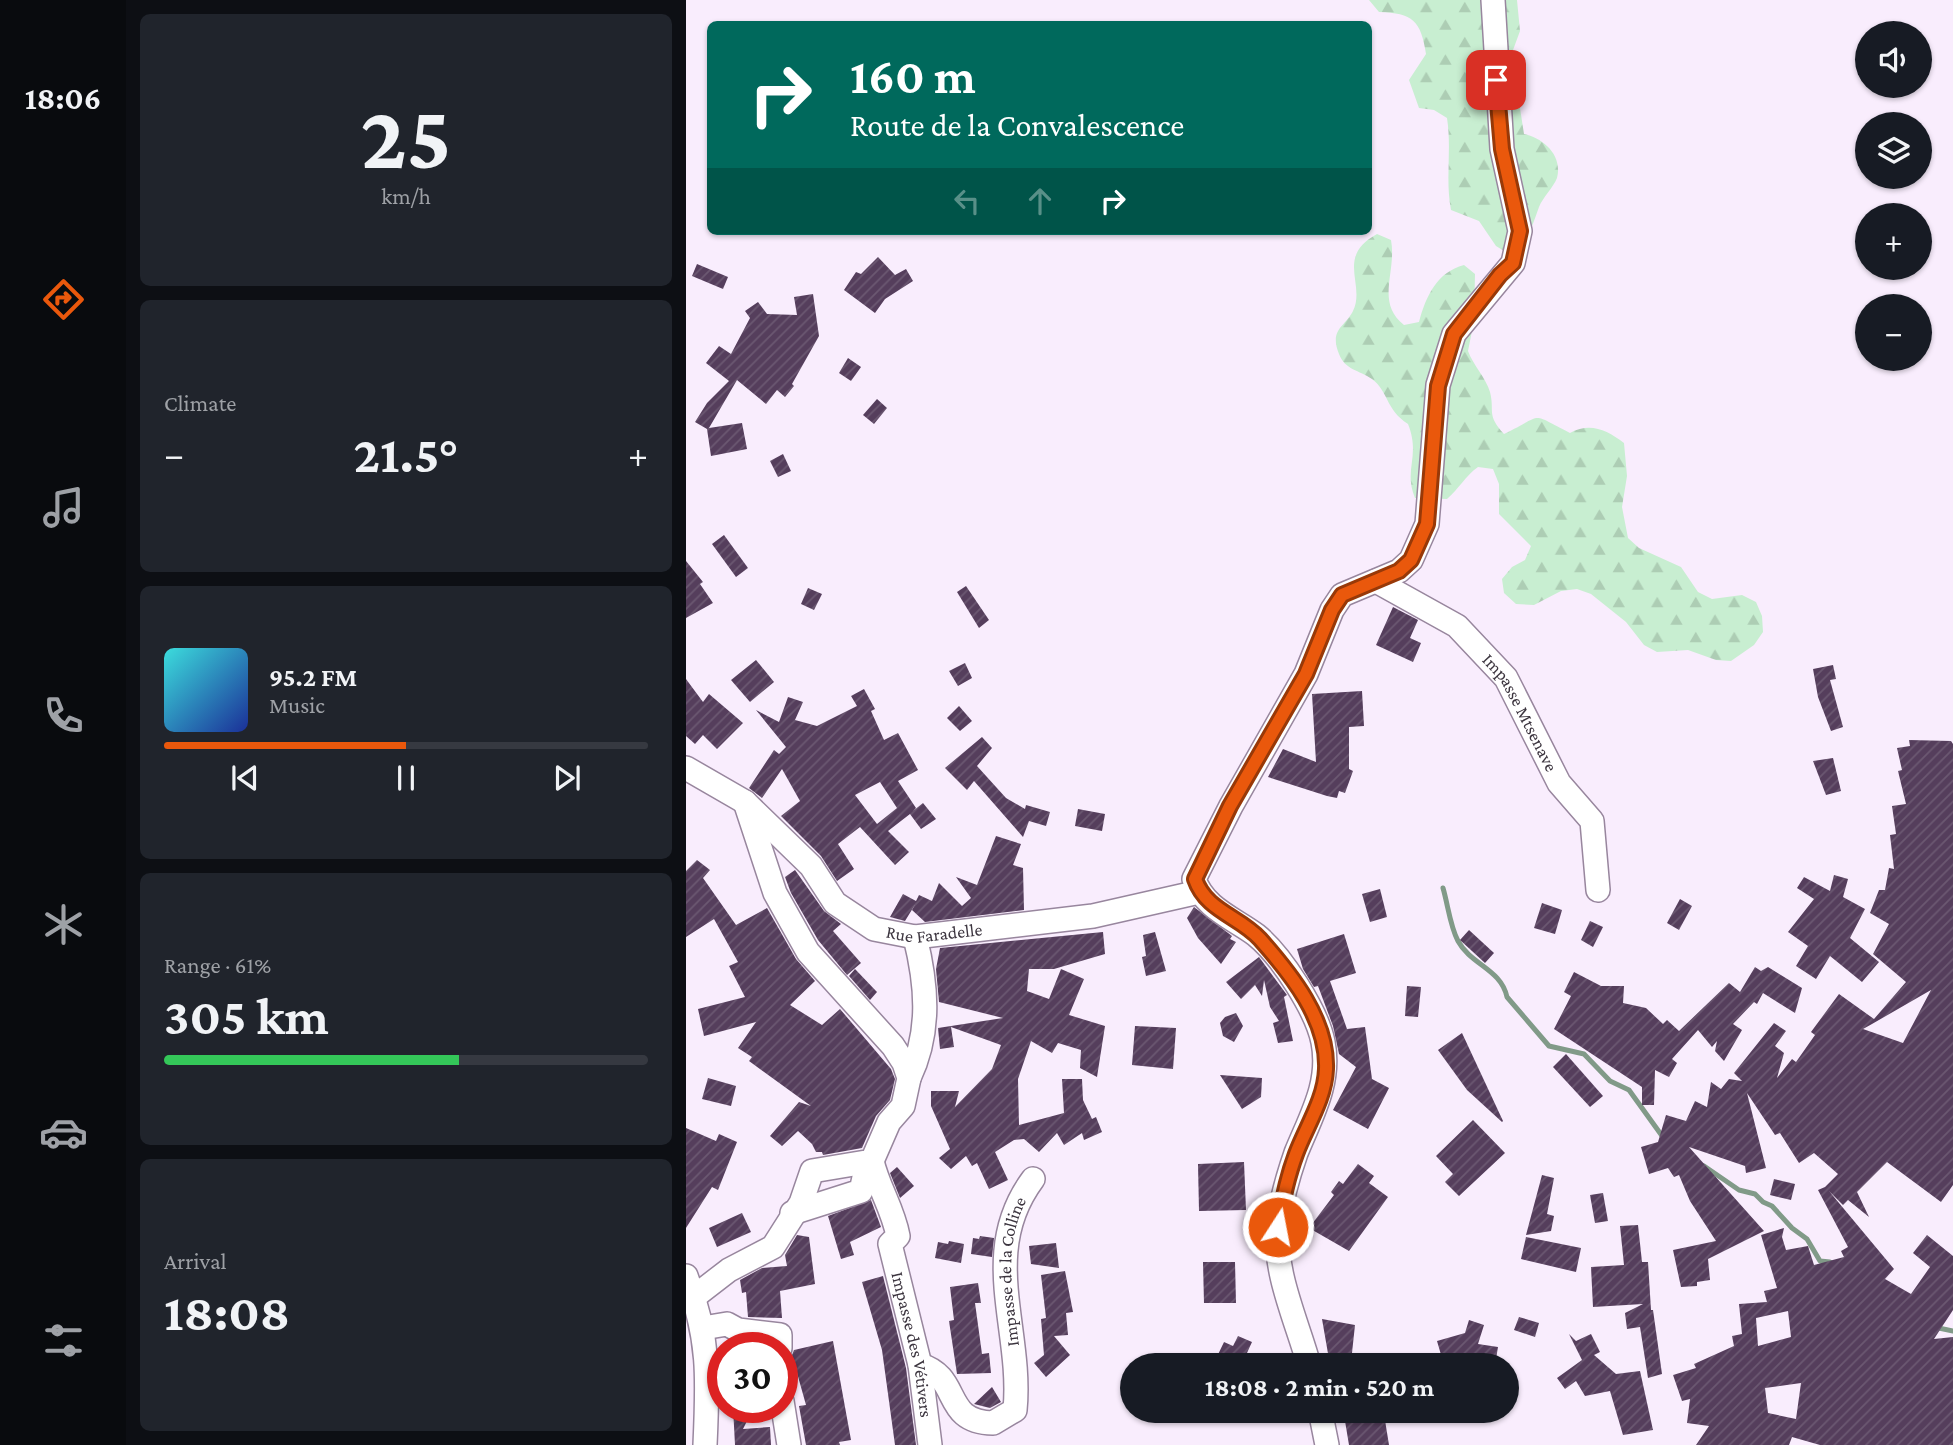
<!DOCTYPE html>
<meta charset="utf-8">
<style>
:root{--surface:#171b24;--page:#20242c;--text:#f1f3f6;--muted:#9ea1a6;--line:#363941;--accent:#ea580c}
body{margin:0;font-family:"Crimson Pro",serif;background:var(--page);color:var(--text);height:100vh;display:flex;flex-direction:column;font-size:26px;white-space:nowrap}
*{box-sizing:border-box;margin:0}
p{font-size:23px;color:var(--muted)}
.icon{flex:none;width:38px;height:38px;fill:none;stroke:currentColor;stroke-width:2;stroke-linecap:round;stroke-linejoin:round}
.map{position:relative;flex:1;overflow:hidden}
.drawer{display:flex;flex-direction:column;gap:14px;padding:14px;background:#0d0f14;width:560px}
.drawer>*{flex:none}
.banner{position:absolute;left:21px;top:21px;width:665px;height:214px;border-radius:10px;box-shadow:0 2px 5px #0004;background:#00695c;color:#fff;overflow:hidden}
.tools{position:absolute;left:1169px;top:21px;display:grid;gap:14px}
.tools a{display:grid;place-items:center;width:77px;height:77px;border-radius:50%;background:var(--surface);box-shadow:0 2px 5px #0004;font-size:35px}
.speed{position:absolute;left:21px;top:1332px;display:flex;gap:14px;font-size:35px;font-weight:700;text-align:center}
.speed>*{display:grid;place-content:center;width:91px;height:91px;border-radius:50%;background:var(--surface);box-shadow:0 2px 5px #0004;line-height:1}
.speed .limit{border:10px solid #d22;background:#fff;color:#111}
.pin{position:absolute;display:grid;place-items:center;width:60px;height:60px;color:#fff;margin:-30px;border-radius:14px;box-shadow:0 4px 10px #0006}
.me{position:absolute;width:77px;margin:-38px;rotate:11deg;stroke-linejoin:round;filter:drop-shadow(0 0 5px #0008)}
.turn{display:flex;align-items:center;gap:24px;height:147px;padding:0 28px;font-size:32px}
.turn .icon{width:91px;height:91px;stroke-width:2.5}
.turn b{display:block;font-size:49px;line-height:60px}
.lanes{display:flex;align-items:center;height:66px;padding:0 28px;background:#0003;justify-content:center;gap:35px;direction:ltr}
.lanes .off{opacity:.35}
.big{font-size:52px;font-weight:700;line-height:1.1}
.drawer .widget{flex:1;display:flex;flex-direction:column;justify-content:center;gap:10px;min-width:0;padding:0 24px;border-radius:10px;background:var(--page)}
.drawer .dial{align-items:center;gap:0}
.dial b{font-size:91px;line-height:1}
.song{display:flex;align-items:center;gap:21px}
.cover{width:84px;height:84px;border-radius:10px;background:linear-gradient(135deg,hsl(180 70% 55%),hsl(230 70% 35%))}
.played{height:7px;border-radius:4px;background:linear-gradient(90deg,var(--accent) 50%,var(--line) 50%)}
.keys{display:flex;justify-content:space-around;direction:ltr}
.heat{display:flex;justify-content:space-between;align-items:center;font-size:38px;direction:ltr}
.charge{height:10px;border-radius:5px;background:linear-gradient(90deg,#34c759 61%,var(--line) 0)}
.trip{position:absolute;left:434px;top:1353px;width:399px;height:70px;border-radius:35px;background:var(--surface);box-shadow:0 2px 5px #0004;font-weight:700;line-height:70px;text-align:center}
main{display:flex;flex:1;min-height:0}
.dock{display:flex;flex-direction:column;width:126px;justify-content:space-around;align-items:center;background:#090b0e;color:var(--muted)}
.dock .icon{width:49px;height:49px}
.dock .selected{color:var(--accent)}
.dock b{font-size:32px;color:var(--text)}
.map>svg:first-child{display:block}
.forest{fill:url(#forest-firs)}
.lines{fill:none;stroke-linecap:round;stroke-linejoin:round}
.stream{stroke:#819a88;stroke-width:5}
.building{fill:url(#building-hatch);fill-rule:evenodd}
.minor-casing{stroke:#98869e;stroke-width:26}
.minor{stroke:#fff;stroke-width:23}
.route-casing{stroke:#983908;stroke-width:18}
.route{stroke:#ea580c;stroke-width:12}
.labels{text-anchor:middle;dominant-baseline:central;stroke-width:7;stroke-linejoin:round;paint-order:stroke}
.street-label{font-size:18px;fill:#3c353f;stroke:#fff}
</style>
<main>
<nav class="dock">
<b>18:06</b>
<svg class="icon selected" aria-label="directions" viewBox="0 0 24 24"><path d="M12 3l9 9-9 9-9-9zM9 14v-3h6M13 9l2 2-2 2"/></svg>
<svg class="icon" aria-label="music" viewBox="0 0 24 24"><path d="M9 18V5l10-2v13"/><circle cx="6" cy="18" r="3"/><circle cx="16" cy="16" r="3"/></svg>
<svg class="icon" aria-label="phone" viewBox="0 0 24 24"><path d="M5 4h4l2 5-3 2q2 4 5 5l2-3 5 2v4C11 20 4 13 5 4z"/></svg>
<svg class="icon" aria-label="climate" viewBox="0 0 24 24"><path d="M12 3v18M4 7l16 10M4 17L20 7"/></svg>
<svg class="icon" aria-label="car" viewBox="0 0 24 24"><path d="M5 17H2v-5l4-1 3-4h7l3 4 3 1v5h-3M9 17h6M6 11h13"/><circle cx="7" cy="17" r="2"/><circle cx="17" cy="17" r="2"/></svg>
<svg class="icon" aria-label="filters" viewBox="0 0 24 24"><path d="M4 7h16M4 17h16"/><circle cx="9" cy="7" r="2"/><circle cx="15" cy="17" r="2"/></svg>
</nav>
<section class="drawer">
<div class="widget dial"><b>25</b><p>km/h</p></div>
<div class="widget"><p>Climate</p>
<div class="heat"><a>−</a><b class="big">21.5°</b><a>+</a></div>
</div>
<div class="widget">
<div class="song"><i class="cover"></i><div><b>95.2 FM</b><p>Music</p></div></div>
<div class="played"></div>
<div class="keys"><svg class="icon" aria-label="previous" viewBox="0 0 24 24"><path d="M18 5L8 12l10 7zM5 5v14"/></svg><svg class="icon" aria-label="pause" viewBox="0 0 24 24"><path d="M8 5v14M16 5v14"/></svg><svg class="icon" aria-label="next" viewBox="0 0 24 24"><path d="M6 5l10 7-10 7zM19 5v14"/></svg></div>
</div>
<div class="widget"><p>Range · 61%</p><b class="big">305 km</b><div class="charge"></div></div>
<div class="widget"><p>Arrival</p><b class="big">18:08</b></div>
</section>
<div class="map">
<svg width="1267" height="1445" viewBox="0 0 1267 1445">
<defs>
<pattern id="forest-firs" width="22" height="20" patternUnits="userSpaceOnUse" patternTransform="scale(1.75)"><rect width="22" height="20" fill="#c8eed1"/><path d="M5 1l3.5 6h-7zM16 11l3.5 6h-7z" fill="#adcdb4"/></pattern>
<pattern id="building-hatch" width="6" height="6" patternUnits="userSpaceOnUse" patternTransform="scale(1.75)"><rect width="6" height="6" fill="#553e5c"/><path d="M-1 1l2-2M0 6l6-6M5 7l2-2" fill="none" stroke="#6b5871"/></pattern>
</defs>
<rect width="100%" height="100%" fill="#f9edfd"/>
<g class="forest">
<path d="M683,0H831L834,31L823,61L824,76L831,89L838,134C857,138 877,155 871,178C867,188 857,197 853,207C848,221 843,235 837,249L823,254L810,246L793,221L765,210C759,178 766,150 761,118L748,110L733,108L723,80L740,54C735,21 727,13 693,12Z"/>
<path d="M691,234L705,240C711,272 689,302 718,325L733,322C740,296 751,272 778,265L789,274L788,321L782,351C787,365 800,378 804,392C809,412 800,414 818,434C860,414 842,412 884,433C904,422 921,430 938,443L941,476L936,507L942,538L953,548L995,567L1012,592L1026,599L1056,595L1070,602L1076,616L1077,632L1068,645L1045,661L1030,660L1002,650L971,652L958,645L940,622L905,594L891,589L875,591L848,605L830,604L818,593L816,579L826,567L839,560L845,546L813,514V484L807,469L792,467C779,476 773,489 761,499L729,498C717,469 735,457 722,424C699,409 703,392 686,379C673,370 659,370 653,354C643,329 659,327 667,311C680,284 649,257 691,234Z"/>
</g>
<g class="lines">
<g class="stream">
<path d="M757,888C762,905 764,926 772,941C785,965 815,969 821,997L863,1046L898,1054L924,1081L943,1090L979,1140"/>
<polyline points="1018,1166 1053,1190 1069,1194 1077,1202 1086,1206 1106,1228 1121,1239 1134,1261 1144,1262"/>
<polyline points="1248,1327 1267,1331"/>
</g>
</g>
<g class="building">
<polygon points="192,257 209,275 220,269 227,281 199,299 189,313 158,290 170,272 175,274"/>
<polygon points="11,264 42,277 37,289 6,276"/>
<polygon points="127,294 133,336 106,384 108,386 99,397 91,390 80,404 51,380 23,428 56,423 61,449 25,456 21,429 9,422 21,403 43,381 20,363 33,346 45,354 64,318 59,311 72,302 81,314 111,315 108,297"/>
<polygon points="162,358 175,367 165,381 153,373"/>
<polygon points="191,399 201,408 188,424 177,415"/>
<polygon points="97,454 105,471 92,477 84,461"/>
<polygon points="38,535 62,568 50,577 26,544"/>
<polygon points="0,561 17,582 14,584 27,603 0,618"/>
<polygon points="280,586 303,620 293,628 271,592"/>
<polygon points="122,588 136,594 128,610 115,604"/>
<polygon points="707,607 732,620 724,638 735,643 727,662 690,645"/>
<polygon points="70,660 88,682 64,702 45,680"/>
<polygon points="279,663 286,678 272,686 263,671"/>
<polygon points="1147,665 1150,679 1144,680 1157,727 1145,731 1132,697 1127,669"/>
<polygon points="0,679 17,702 23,694 57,723 31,749 17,735 9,744 0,736"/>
<path d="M178,689L189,709L185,711L198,740L212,733L232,770L212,781L230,808L227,811L237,803L250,819L235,829L224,814L202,831L223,852L209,865L174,827L152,844L168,869L151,881L135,856L95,816L114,801L96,769L76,798L63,788L88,750L93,754L100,747L70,710L93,722L102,697L117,702L109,720L131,726L171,706L165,696ZM194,782L211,808L191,824L169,795Z"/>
<polygon points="676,691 678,726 663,727 663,769 667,771 659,793 653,791 651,798 641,796 582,777 597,749 630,762 626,694"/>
<polygon points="273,706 286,721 274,731 261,718"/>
<polygon points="296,737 306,748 291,766 320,798 339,809 340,805 364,812 360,826 343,821 337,837 288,781 281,790 259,768"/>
<path d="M1223,740L1265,741L1267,744V1185L1255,1202L1201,1162L1171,1192L1183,1217L1162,1200L1157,1205L1143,1191L1208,1269L1199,1279L1225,1294L1244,1267L1227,1253L1241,1235L1267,1256V1310L1248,1339L1267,1337V1445H1134L1106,1437L1103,1445H1010L1023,1426L1001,1423L1004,1399L996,1401L987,1375L1010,1368L1008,1364L1048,1346L1046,1336L1056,1334L1053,1304L1081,1302L1078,1291L1091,1288L1075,1235L1098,1228L1096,1237L1100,1250L1122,1246L1128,1265L1158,1257L1155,1251L1162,1247L1132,1190L1139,1187L1152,1174L1128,1153L1113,1163L1094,1133L1089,1135L1061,1093L1080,1168L1060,1173L1059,1166L1003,1147L1078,1231L1022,1259L1024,1280L1011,1282V1286L995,1287L987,1250L1030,1241L1004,1201L993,1175L988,1177L982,1168L963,1174L955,1147L972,1142L980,1115L1000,1121L1009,1101L1021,1107L1025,1082L1035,1089L1043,1079L1056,1081L1048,1073L1088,1023L1100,1031L1089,1046L1098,1053L1091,1078L1106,1059L1110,1062L1129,1035L1125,1032L1153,994L1188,1019L1220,982L1187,954L1203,924L1184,913L1193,890H1199L1203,868L1208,869L1204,835L1210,834L1206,806L1220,804L1212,771L1216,770L1211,748L1224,746ZM1245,990L1217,1043L1177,1029L1186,1024ZM1102,1311L1105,1337L1072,1346L1070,1318ZM1115,1383L1110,1419L1082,1413L1079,1388Z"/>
<polygon points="1147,758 1155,791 1140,795 1127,761"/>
<polygon points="392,809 419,814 416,831 389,826"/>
<polygon points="310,836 335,844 327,865 337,868 338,910 239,922 226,910 230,903 219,921 204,917 217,894 230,901 233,895 246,901 253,883 276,906 285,898 270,877 291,885"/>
<polygon points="11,860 24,870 17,878 50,925 81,908 110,959 129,981 104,1005 136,1025 154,1009 205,1069 209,1079 204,1100 190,1116 176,1148 137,1155 136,1152 130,1152 126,1144 112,1131 96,1146 84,1136 113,1102 125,1106 63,1061 66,1057 52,1048 70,1022 18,1036 12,1009 59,997 43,966 52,962 28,919 0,937 0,871"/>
<polygon points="109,870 138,911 155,924 147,931 175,963 161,975 132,940 105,893 99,877"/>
<polygon points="1148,875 1162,879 1157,897 1179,909 1164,938 1193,962 1176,982 1144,956 1130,979 1110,966 1122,946 1102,932 1128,899 1111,888 1118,877 1144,891"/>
<polygon points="694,889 701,917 684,922 676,894"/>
<polygon points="994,899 1006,906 993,930 981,923"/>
<polygon points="856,903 876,910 869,934 848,928"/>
<polygon points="508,907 546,936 544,939 550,942 535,964 512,938 501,918"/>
<polygon points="904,921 917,927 907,947 895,940"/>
<polygon points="783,930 808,953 799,963 774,940"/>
<polygon points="417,932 419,954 368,969 343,969 341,991 363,999 375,969 398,979 383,1015 419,1026 411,1077 394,1068 395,1050 372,1043 366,1053 345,1041 332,1079 333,1125 378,1113 376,1079 396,1079 397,1100 406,1119 410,1117 416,1132 398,1140 396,1133 378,1145 371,1133 353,1152 338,1139 328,1140 309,1152 322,1180 303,1189 291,1163 286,1166 280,1156 265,1169 253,1158 264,1149 245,1106 245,1091 273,1091 269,1107 306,1069 315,1045 265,1027 268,1047 254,1049 252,1028 317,1018 253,1002 250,969 254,948"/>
<polygon points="469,932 480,971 460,976 456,957 460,956 457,935"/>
<polygon points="658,934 670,973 644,981 661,1029 679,1027 686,1079 703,1088 682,1129 647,1110 670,1067 653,1054 647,1026 632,986 628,987 617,969 611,949"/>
<polygon points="573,957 601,995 598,997 607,1041 592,1043 587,1023 593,1021 584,1007 578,980 576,996 569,985 555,999 540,982"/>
<polygon points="1069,967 1075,971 1082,967 1116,988 1109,1013 1077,993 1071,1004 1068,1002 1047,1024 1056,1030 1038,1061 1029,1051 1031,1041 1026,1047 1012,1030 986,1059 991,1063 983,1077 969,1070 968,1105 956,1105 956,1087 868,1029 885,996 878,992 888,972 915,986 938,986 937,1003 960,1008 977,1024 981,1020 993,1031 1043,983 1054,992"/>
<polygon points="169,969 191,992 184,1000 163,976"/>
<polygon points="721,986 735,987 732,1017 719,1016"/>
<polygon points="550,1013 557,1026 548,1042 537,1036 534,1023 539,1017"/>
<polygon points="449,1026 490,1028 487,1069 446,1065"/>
<polygon points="776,1033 817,1121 816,1122 781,1090 752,1050"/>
<polygon points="880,1054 917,1096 904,1107 867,1067"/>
<polygon points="534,1075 576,1078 575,1097 556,1109"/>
<polygon points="22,1078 50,1086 45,1106 16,1099"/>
<polygon points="787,1120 819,1153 773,1196 759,1182 767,1174 750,1156"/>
<polygon points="0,1128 30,1141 33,1134 51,1142 32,1190 26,1187 0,1228"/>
<polygon points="558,1162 560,1210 513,1211 512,1164"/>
<polygon points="672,1164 688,1176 683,1183 702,1197 663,1251 623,1228 648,1195 645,1192 653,1181 657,1184"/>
<polygon points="211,1167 228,1186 214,1198 204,1173"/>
<polygon points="856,1175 868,1178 861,1214 868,1216 865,1231 840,1235"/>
<polygon points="1088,1179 1109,1184 1105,1200 1084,1195"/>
<polygon points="917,1193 922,1221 909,1223 904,1195"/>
<polygon points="185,1200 195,1227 164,1242 168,1255 155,1259 142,1216"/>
<polygon points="56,1213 65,1232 31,1247 23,1228"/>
<polygon points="952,1225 956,1262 962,1262 965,1310 967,1310 976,1374 962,1378 954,1327 941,1329 939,1313 957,1304 907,1307 905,1267 938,1265 934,1226"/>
<polygon points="111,1235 123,1237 129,1284 94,1291 96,1318 62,1317 60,1292 56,1293 54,1280 76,1268 101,1266 99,1255"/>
<polygon points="294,1236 308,1238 306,1257 285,1254 287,1238 293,1239"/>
<polygon points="840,1237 895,1248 890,1272 835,1259"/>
<polygon points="263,1241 278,1244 275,1263 249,1258 252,1242 262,1244"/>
<polygon points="370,1243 373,1268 345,1264 343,1246"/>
<polygon points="517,1262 549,1262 550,1303 518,1303"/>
<polygon points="379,1271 387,1312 380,1313 382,1335 368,1336 384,1355 360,1377 348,1363 358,1355 355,1319 360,1318 355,1275"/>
<polygon points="197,1276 220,1368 230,1445 209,1445 196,1350 176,1282"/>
<polygon points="292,1283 295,1303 289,1303 296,1354 303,1353 305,1373 271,1374 263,1321 268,1320 264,1287"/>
<polygon points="833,1317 853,1323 849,1337 828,1330"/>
<polygon points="636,1319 669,1325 666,1353 695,1359 695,1365 644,1365"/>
<polygon points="783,1320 798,1325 792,1344 812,1347 809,1365 758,1365 751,1341 779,1333"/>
<polygon points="883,1334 890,1341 905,1334 914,1352 908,1355 930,1374 954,1371 967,1430 937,1435 924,1391 899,1396 890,1381 879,1389 871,1378 896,1360"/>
<polygon points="552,1336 566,1342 561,1353 587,1365 527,1365 538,1342 547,1346"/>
<polygon points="147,1341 165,1440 153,1442 154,1445 120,1445 113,1406 120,1405 106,1355 108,1350"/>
<polygon points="306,1387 315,1402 304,1408 288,1404"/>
<polygon points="47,1407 68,1407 57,1429 84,1427 85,1445 49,1445"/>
<polygon points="678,1411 680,1417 698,1414 703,1445 663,1445 658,1415"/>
</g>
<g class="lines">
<g class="minor-casing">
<g id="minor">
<path id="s1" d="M690,581L771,626L820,678L873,783L906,821L912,890"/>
<path id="s2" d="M0,768L59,802L125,866L149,903L188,929L229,937L407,916L513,892"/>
<path d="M223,1078C245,1032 241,985 229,937"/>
<path id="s3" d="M186,1161C192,1187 207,1209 212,1236L204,1244L234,1365L244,1445"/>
<polyline points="106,1213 175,1191 181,1164"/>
<path d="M0,1276C24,1338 22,1380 19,1445"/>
<polyline points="8,1297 43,1270 87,1247 115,1203 126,1171 186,1161 203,1122 217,1106 223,1078 218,1063 207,1046 122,952 89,893 59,802"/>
<polyline points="17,1328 41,1324 52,1330 94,1335 94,1348"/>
<path id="s4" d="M234,1365C276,1377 255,1422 307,1423L329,1410C337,1329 292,1253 347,1179"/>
<path d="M623,1365C611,1321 587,1272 592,1225C595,1201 602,1176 610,1153C625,1116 645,1083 637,1042C631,1011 595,955 570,935C547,918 518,908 508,879L545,806L620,674L646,610L656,595L713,571L725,560L741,524L752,385L768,334L827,263L834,231L816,149L807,0"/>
<polyline points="96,1401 103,1445"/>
<polyline points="634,1410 641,1445"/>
</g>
</g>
<use href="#minor" class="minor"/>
</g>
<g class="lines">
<g class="route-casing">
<path id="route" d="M592,1227C596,1202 601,1178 610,1154C620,1127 639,1099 640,1069C642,1020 605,974 574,939C553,916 520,911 509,879L544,806L620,674L646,610L656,595L713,571L725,560L741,524L752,386L768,334L814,275L827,263L834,231L816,149L810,80"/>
</g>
<use href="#route" class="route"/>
</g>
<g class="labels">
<g class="street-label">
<text stroke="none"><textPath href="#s1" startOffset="201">Impasse Mtsenave</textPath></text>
<text stroke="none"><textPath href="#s2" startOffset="312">Rue Faradelle</textPath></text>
<text stroke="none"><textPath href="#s4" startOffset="264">Impasse de la Colline</textPath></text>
<text stroke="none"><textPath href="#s3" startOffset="194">Impasse des Vétivers</textPath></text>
</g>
</g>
</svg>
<div class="tools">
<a><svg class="icon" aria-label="sound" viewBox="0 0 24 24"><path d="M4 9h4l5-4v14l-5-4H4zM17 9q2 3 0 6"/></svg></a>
<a><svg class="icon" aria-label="layers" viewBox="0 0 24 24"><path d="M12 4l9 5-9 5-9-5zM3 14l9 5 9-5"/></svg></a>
<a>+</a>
<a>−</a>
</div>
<div class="speed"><div class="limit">30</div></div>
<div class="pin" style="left:810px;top:80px;background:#d93025"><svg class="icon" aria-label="arrive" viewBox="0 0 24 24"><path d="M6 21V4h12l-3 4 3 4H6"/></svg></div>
<svg class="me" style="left:592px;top:1227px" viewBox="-20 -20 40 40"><circle r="17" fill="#ea580c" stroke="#fff" stroke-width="3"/><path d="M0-11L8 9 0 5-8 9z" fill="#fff"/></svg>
<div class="trip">18:08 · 2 min · 520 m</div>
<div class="banner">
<div class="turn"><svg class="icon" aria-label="right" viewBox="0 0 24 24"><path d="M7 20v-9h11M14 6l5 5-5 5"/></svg><div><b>160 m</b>Route de la Convalescence</div></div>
<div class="lanes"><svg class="icon off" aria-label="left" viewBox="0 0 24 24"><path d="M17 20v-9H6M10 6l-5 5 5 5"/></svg><svg class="icon off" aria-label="ahead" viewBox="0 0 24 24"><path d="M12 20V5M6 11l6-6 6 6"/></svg><svg class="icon" aria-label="right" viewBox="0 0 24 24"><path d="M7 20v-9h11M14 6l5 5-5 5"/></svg></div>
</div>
</div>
</main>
